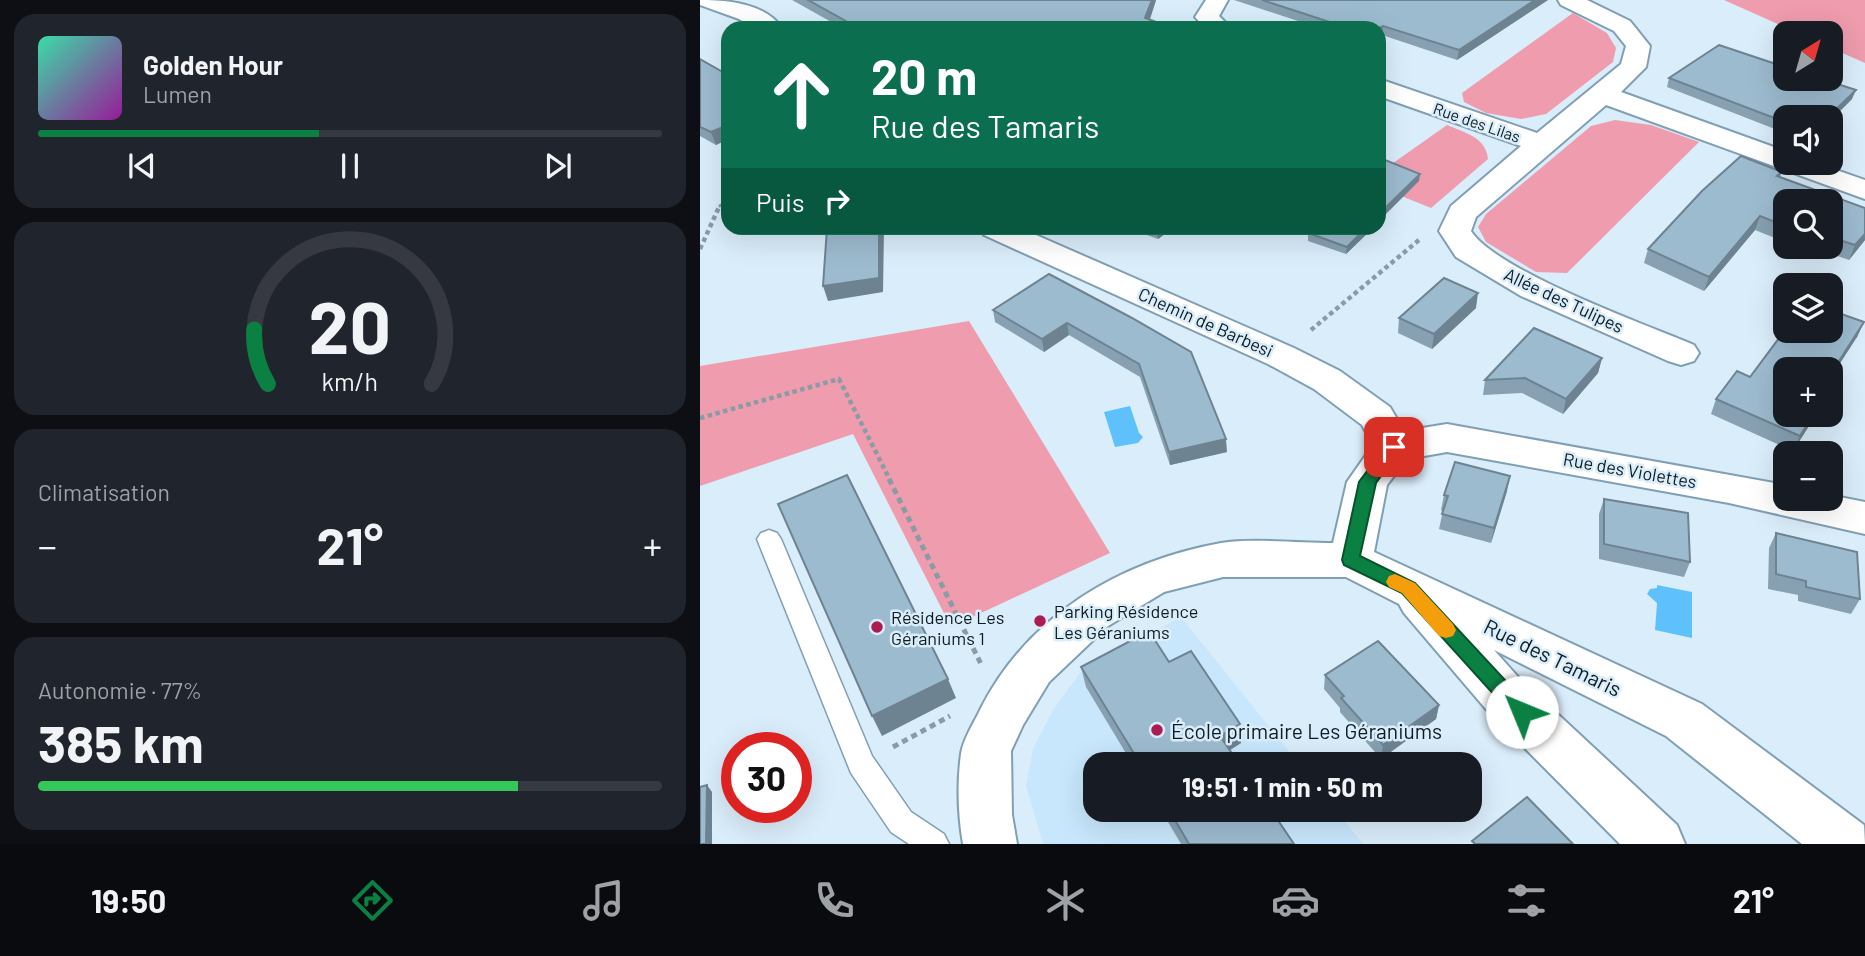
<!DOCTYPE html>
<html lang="fr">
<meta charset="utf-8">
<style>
:root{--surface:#171b24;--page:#20242c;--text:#f1f3f6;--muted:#9ea1a6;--line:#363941;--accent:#0b8043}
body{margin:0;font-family:Barlow,sans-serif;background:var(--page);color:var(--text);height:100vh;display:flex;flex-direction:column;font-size:26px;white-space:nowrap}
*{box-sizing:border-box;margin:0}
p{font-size:23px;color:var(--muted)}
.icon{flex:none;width:38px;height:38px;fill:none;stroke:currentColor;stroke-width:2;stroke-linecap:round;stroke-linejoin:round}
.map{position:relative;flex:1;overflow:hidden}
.sheet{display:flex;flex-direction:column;gap:14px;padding:14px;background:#0d0f14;width:700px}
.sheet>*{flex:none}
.top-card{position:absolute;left:21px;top:21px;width:665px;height:214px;border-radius:21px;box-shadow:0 7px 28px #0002;background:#0b6e4f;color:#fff;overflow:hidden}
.needle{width:46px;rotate:37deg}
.controls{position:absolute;left:1073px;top:21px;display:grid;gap:14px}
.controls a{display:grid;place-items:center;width:70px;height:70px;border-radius:14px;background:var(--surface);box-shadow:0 7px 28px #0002;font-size:35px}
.speed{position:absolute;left:21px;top:732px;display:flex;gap:14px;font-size:35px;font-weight:700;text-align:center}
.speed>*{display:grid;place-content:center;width:91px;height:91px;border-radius:50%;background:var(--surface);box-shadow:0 7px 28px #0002;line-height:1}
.speed .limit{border:10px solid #d22;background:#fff;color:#111}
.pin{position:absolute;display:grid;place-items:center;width:60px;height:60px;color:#fff;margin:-30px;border-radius:14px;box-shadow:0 4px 10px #0006}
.me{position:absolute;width:77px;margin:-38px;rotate:315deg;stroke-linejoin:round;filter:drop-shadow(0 0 5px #0008)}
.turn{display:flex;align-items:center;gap:24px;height:147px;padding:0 35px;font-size:32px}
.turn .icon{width:91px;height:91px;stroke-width:2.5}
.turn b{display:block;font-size:49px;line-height:60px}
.then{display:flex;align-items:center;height:66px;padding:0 35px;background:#0003;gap:14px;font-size:26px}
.big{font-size:52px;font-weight:700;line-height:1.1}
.sheet .tile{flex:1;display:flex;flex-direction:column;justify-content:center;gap:10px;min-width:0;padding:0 24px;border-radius:21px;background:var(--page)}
.sheet .dial{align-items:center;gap:0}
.dial svg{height:182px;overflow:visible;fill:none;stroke:var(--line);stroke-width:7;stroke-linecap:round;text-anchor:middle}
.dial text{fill:var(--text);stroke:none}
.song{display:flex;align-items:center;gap:21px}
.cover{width:84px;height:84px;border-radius:10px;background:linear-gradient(135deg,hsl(160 70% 55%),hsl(300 70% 35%))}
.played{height:7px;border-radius:4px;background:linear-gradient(90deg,var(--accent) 45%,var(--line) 45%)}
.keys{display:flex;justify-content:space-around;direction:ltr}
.heat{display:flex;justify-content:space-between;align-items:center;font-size:38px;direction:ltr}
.charge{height:10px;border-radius:5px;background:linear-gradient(90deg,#34c759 77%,var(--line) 0)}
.trip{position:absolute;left:383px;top:752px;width:399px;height:70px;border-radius:21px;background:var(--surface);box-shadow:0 7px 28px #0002;font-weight:700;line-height:70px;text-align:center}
.tab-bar{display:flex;height:112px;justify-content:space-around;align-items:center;background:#090b0e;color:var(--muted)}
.tab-bar .icon{width:49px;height:49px}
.tab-bar .active{color:var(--accent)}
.tab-bar b{font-size:32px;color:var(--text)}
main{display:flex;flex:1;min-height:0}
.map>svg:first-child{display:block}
.built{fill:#c8e7fc}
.green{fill:#ee9cae}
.water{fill:#5fc1fb}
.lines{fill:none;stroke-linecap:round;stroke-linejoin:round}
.lane-casing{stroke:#819fb3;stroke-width:3}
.street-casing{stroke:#819fb3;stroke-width:4}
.path-far2{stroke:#8b9ba6;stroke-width:2.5;stroke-dasharray:3.5 2.5;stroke-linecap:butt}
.path-far1{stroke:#8b9ba6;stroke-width:4.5;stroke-dasharray:4.5 3.5;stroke-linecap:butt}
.path{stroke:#8b9ba6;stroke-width:5;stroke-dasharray:6 4.5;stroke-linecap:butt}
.lane{fill:#fff;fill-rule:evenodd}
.street{fill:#fff;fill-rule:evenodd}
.wall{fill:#87a1b2}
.shaded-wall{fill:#6e8391}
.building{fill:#9dbbcf;stroke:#6e8391;stroke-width:2}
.route{fill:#0b8043;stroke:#07532c;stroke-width:2}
.slow{fill:#f59e0b}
.poi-dot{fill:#ac1b52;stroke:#daedfa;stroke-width:2.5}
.labels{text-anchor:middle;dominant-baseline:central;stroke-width:5;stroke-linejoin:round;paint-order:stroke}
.far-street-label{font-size:16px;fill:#0f1b22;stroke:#daedfa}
.street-label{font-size:18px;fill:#0f1b22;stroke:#daedfa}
.poi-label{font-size:18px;fill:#0f1b22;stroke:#daedfa;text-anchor:start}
.near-street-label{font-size:21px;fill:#0f1b22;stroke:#daedfa}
.near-poi-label{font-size:21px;fill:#0f1b22;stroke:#daedfa;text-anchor:start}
</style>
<main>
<section class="sheet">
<div class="tile">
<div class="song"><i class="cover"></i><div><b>Golden Hour</b><p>Lumen</p></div></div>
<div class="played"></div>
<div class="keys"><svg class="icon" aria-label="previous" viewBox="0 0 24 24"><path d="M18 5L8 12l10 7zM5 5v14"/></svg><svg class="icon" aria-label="pause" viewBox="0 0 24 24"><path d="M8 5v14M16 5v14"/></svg><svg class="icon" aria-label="next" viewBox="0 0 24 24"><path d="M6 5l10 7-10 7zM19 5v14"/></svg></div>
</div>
<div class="tile dial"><svg viewBox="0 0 100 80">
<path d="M14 69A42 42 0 1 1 86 69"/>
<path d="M14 69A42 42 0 0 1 8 45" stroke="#0b8043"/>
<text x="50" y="56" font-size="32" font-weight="700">20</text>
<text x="50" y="72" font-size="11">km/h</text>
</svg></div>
<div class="tile"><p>Climatisation</p>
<div class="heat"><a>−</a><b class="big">21°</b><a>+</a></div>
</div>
<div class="tile"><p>Autonomie · 77%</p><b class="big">385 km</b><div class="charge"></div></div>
</section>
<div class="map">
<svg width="1165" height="844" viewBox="0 0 1165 844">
<rect width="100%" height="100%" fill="#daedfa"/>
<polygon class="built" points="481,617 600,765 396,765 396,810 636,810 663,844 343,844 326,786 333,749 353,710 383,669"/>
<g class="green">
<polygon points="1024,0 1165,0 1165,63 1131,48 1130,33 1098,33"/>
<polygon points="873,13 907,33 916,48 913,62 846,114 821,119 786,113 764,102 762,93"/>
<polygon points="915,120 951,125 999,142 867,273 836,272 786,242 778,227 786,214 891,126"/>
<path d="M747,125C765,133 786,137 788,159L731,208L679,187V173Z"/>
<polygon points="269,321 410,553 251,627 153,434 0,486 0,366"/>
</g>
<g class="water">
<polygon points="430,406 439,433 443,437 438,443 415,447 404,412"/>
<polygon points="957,585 992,592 992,638 955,630 957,603 947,594 950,589 957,588"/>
</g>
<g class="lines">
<g class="lane-casing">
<polygon id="lane" points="69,530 77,533 81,539 172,756 211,812 244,834 249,844 209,844 191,832 151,773 57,539 61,533"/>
</g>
<g class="street-casing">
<g id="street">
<path d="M0,0C27,0 65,3 82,28H53L39,19L0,5Z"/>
<polygon points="506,0 528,0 519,16 531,28 505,28 495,17"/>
<path d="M858,0H887L930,21L950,46L946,67L921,92L1085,151V163H1116L1165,180V199L906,105L776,217L771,231C797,271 944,324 994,345L999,353L994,361L981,365L968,361L821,296L756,257L739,231L751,206L821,146L679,96V79L837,133L921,64L926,46L914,31L861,5Z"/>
<path d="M279,228H320L594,348L640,371L690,407L704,431L747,424L1085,485V499H1130V495L1165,502V534L1029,503L747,452L707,459L687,485L674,552L1002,704L1164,825L1165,844H1102L966,736L794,650L819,678L977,825L985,844H920L785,708L704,613L699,604L646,577H523L464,592L408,626L349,682L323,725L311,751L312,815L317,844H263C258,815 257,783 261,754C263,739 274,723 280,710C327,616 420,561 521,543C551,538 601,543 633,543L647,482L673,445L662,425L614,389L568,364L284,235Z"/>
</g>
</g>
<polyline class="path-far2" points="19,207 28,196"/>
<g class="path-far1">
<polyline points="0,249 20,205"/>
<polyline points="611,330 719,240"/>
<polyline points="0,418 139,379 190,480"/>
</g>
<g class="path">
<polyline points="189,479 282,666"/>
<polyline points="193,747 250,716"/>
</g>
<use href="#lane" class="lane"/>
<use href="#street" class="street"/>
</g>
<g class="wall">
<polygon points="92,0 456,0 450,19 473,28 142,28"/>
<polygon points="534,0 848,0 757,60 682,35 679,37 679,28 619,28"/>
<polygon points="0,59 28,75 28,139 16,145 0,136"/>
<polygon points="969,78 1152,99 1130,121 1130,117 1085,117 1085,133 967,87"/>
<polygon points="1041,156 1082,172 1080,177 1165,208 1165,240 1149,260 1111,247 1130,247 1130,201 1085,201 1085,242 1055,230 1004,291 944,263 948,249 1002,191"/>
<polygon points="427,228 473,228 458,239"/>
<polygon points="614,228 673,228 646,254 608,241 608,233"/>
<polygon points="349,274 527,452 470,465 440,377 369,335 344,352 295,322 293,310"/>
<polygon points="776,308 732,349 698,333 699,318"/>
<polygon points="1164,322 1157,337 1130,369 1116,415 1093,451 1011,414 1016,399 1050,377"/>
<polygon points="902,358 898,373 863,414 822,393 783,395 785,380"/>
<polygon points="807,491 791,543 739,529 743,511 741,510 744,495"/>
<polygon points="904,499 990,562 984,577 899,559 899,514"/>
<polygon points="1076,533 1160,599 1151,614 1098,601 1098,595 1068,589 1069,548"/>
<polygon points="469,662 540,724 541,743 530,750 540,765 433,765 386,687 381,667"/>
<polygon points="625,675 739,705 736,719 681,759 640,712 640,708 624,689"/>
<polygon points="461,810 571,810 594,844 481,844"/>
</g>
<g class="shaded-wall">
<polygon points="452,0 456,0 447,28 445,18"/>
<polygon points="835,0 848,0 757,60 759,50"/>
<polygon points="683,26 682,35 679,37 679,28"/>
<polygon points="1156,90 1152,99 1130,121 1130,117 1128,117"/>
<polygon points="28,125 28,139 16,145 11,132"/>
<polygon points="720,174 719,181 679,221 679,214"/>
<polygon points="1060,216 1055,230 1004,291 1009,277"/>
<polygon points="179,228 184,228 183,292 128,301 123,286"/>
<polygon points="457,228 473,228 458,239"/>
<polygon points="666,228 673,228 646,254 647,247"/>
<polygon points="1165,234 1165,240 1149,260 1155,245"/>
<polygon points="778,293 776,308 732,349 734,334"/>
<polygon points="1164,322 1157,337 1130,379 1130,375"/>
<polygon points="367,323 369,335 344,352 342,339"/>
<polygon points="902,358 898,373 863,414 866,399"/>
<polygon points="1113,415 1116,415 1093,451 1100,436"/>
<polygon points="526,439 527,452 470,465 469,452"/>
<polygon points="810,476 807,491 791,543 794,528"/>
<polygon points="248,679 256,698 182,736 172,716"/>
<polygon points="739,705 736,719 681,759 683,745"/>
<polygon points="540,724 541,743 522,755 520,736"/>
<polygon points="7,785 12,792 12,844 6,844"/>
</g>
<g class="building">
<polygon points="108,0 452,0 445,18 473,28 145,28 153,25"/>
<polygon points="562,0 835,0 759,50 683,26 679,28 648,28"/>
<polygon points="1019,45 1085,67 1085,79 1122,79 1156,90 1128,117 1085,117 1085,122 969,78"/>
<polygon points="0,59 28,75 28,125 11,132 0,127"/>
<polygon points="1041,156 1082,172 1077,176 1165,208 1165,234 1155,245 1130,237 1130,201 1085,201 1085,226 1060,216 1009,277 948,249 1002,191"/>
<polygon points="685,160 720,174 679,214 679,165"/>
<polygon points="127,228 179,228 179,278 123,286"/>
<polygon points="614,228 666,228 647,247 608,233"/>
<polygon points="349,274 432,318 491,352 526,439 469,452 439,364 367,323 342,339 293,310"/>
<polygon points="744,278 778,293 734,334 699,318"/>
<polygon points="1130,310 1164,322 1130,375 1130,369 1085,369 1085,415 1113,415 1100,436 1016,399 1037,371 1050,377 1085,330 1130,331"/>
<polygon points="834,328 902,358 866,399 825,378 785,380"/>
<polygon points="755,462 810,476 794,528 742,514 748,496 744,495"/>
<polygon points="147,475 248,679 172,716 78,504"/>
<polygon points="904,499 988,513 990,562 904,544"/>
<polygon points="1076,533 1157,552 1160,599 1106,587 1106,581 1076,574"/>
<polygon points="449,631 469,662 491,651 540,724 520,736 540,765 441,765 381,667"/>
<polygon points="678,641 739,705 683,745 641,698 644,696 625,675"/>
<polygon points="7,785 6,844 0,844 0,787"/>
<polygon points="827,797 873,844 775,844 772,841"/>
<polygon points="469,810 571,810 594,844 489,844"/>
</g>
<polygon class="route" points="694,441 702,447 676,483 660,556 715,583 829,706 832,712 829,718 822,721 815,718 702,593 644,565 642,560 659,482 688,443"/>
<polygon class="slow" points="695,574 715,583 753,624 756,630 753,636 746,638 739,636 702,593 689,587 686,582 689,576"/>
<g class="poi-dot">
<circle cx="340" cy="621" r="7"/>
<circle cx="177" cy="627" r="7"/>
<circle cx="457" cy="730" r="7"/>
</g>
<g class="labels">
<g class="far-street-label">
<text transform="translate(777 122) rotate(19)">Rue des Lilas</text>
</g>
<g class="street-label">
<text transform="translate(864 300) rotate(25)">Allée des Tulipes</text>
<text transform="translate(506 322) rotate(24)">Chemin de Barbesi</text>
<text transform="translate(930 470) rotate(10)">Rue des Violettes</text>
</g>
<g class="poi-label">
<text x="354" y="611">Parking Résidence<tspan x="354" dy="21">Les Géraniums</tspan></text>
<text x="191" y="617">Résidence Les<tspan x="191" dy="21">Géraniums 1</tspan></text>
</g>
<g class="near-street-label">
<text transform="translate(853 657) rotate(26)">Rue des Tamaris</text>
</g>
<g class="near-poi-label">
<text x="471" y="730">École primaire Les Géraniums</text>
</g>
</g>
</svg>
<div class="controls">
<a><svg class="needle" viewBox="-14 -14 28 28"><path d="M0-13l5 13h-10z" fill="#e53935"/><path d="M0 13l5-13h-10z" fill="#9ea1a6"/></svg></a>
<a><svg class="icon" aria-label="sound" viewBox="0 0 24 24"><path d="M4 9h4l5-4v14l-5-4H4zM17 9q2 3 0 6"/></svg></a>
<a><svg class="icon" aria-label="search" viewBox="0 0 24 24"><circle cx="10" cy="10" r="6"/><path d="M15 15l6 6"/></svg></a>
<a><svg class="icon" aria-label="layers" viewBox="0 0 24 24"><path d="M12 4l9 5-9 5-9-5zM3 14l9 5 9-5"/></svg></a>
<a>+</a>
<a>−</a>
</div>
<div class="speed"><div class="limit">30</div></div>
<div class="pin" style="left:694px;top:447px;background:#d93025"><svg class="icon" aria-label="arrive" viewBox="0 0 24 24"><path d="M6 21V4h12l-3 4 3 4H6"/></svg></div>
<svg class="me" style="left:822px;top:712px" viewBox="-20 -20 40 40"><circle r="19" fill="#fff"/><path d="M0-13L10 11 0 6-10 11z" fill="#0b8043"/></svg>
<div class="trip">19:51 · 1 min · 50 m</div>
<div class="top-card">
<div class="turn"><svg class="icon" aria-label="ahead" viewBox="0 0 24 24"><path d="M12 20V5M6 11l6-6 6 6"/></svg><div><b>20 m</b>Rue des Tamaris</div></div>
<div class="then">Puis<svg class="icon" aria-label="right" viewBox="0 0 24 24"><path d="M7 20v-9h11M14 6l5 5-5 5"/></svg></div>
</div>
</div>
</main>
<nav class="tab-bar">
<b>19:50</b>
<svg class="icon active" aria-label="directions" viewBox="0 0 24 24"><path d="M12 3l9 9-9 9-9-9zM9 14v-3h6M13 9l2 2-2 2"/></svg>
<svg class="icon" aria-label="music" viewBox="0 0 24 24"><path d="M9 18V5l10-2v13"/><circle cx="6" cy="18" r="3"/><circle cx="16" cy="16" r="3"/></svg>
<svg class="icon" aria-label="phone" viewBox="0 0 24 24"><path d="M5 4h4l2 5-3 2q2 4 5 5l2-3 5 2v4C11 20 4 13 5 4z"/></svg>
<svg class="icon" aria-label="climate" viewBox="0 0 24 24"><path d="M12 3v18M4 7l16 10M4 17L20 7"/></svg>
<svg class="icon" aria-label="car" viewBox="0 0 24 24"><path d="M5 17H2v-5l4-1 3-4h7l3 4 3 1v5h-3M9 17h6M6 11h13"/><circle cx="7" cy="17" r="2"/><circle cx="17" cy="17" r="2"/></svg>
<svg class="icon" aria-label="filters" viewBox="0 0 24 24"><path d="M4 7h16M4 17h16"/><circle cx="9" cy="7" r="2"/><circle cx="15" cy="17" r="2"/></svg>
<b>21°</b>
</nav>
